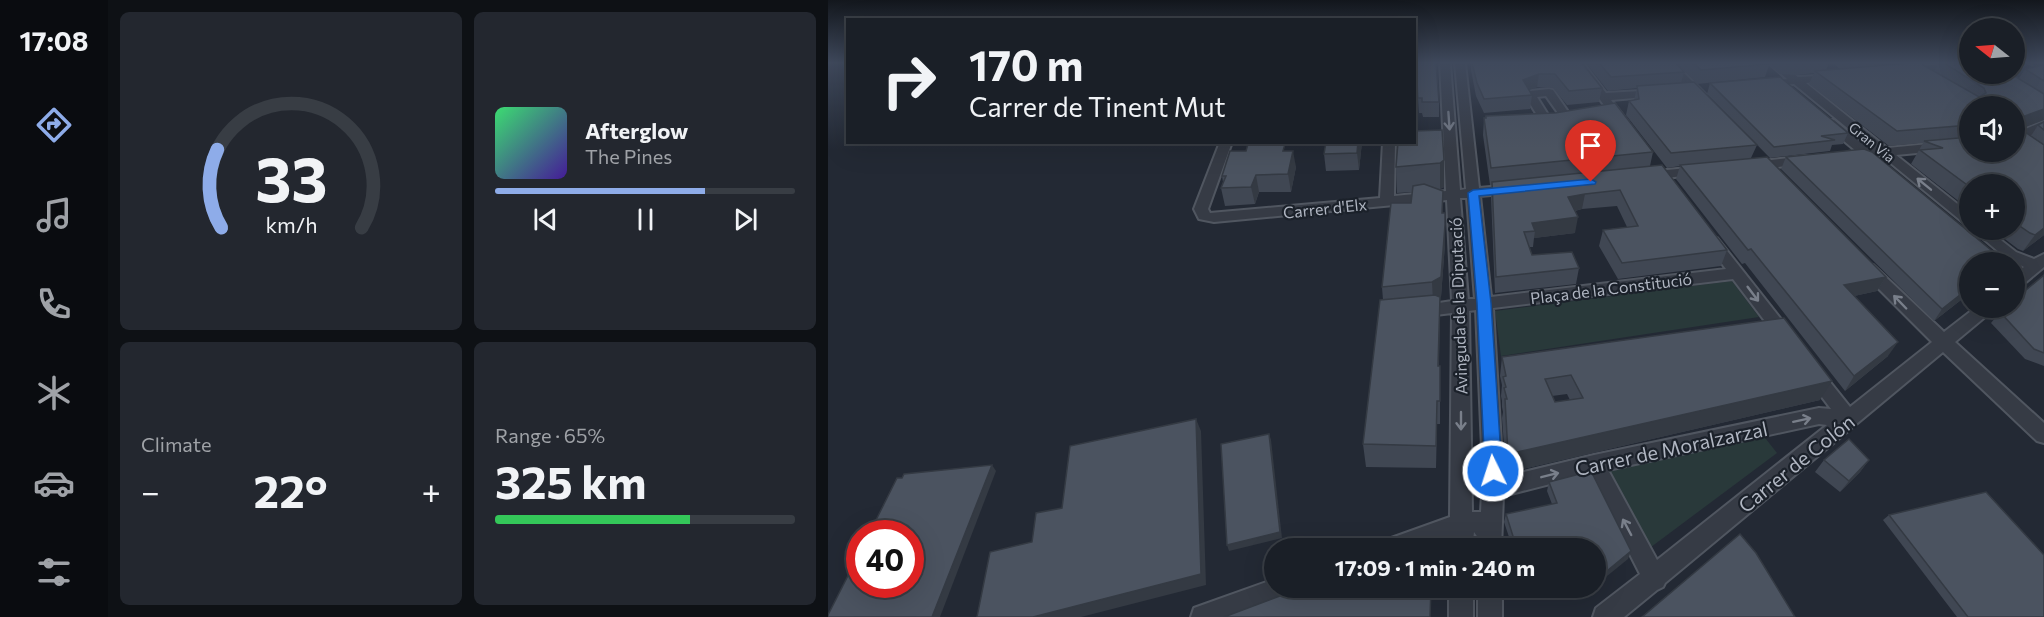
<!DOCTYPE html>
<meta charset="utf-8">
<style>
:root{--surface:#1a1f27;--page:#23272f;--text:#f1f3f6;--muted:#9fa2a7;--line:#383d44;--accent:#8eace9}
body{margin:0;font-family:Commissioner,sans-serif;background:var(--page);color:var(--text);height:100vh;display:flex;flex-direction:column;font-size:22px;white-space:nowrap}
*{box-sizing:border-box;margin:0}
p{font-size:20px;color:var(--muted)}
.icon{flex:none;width:33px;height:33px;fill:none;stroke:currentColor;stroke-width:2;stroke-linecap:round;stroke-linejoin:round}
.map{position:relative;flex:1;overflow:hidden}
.drawer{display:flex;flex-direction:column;gap:12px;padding:12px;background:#0e1115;width:720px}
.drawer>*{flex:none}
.top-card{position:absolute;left:18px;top:18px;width:570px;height:126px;border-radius:0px;box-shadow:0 6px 24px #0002,0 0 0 2px var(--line);background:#1a1f27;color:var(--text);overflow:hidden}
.needle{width:39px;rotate:287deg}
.tools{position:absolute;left:1131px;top:18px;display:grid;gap:12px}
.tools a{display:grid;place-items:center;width:66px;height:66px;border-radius:50%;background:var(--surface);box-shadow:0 6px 24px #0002,0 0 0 2px var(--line);font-size:30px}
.speed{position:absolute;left:18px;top:520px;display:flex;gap:12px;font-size:30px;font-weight:700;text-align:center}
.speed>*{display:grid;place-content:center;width:78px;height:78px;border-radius:50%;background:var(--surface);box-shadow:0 6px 24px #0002,0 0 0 2px var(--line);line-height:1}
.speed .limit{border:9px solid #d22;background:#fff;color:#111}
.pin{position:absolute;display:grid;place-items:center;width:51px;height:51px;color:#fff;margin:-62px -26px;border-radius:50% 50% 50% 0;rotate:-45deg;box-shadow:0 0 6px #0007}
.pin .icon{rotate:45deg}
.me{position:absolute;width:66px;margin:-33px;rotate:356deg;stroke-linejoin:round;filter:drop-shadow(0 0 4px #0008)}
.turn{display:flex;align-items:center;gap:21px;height:126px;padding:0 24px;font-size:27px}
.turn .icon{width:78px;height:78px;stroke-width:2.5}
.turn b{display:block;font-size:42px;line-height:51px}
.big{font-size:45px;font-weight:700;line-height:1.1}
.drawer .widget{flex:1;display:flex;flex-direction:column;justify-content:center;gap:9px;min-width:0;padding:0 21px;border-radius:9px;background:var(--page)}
.drawer .dial{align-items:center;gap:0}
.dial svg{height:156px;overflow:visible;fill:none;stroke:var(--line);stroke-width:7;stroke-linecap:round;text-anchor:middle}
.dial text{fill:var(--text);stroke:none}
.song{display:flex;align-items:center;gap:18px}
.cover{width:72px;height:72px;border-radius:9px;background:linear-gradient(135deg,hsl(140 70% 55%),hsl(260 70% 35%))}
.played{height:6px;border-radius:3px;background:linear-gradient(90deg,var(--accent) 70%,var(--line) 70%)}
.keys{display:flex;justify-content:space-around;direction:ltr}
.heat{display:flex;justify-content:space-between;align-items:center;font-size:33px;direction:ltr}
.charge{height:9px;border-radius:4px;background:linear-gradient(90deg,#34c759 65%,var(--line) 0)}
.drawer .tiles{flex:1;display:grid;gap:12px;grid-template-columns:repeat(2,1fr)}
.trip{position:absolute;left:436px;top:538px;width:342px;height:60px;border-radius:30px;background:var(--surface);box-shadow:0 6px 24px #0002,0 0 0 2px var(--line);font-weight:700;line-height:60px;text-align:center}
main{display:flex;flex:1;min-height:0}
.tab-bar{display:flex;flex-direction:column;width:108px;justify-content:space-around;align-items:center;background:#0a0c10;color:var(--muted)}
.tab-bar .icon{width:42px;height:42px}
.tab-bar .on{color:var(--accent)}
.tab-bar b{font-size:27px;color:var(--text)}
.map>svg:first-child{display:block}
.green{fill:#29393a}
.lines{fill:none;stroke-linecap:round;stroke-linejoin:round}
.minor-casing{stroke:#505660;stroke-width:4}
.minor{fill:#363b45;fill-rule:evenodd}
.wall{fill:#404753;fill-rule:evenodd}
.shaded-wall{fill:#343a43}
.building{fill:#4b5360;stroke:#343a43;stroke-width:1.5;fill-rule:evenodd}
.oneway{stroke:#797f8a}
.route{fill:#1a73e8;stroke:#114b97;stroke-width:1.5}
.labels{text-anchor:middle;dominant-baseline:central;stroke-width:4.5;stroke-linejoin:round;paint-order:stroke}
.far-street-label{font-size:14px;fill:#b0b6c2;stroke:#1b212a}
.street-label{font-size:16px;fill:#b0b6c2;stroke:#1b212a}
.near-street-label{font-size:20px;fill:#b0b6c2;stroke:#1b212a}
</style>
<main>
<nav class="tab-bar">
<b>17:08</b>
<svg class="icon on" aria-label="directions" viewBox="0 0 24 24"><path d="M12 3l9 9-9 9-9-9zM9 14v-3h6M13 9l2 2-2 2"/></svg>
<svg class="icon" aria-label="music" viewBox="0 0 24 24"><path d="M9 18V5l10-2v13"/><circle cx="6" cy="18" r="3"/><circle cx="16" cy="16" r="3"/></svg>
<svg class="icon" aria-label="phone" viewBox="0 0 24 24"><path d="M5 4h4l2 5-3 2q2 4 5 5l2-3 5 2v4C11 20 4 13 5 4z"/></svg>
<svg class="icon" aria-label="climate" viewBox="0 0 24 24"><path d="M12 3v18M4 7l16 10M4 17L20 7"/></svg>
<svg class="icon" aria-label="car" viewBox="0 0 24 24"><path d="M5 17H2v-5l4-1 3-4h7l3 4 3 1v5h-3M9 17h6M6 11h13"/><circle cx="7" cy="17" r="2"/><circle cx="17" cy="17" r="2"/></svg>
<svg class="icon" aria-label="filters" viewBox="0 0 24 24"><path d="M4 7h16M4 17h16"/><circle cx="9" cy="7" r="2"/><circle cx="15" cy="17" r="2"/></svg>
</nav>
<section class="drawer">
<div class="tiles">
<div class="widget dial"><svg viewBox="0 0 100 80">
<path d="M14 69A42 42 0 1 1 86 69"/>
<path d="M14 69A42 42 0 0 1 12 29" stroke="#8eace9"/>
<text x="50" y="56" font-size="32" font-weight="700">33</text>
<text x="50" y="72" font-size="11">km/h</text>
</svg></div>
<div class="widget">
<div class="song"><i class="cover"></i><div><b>Afterglow</b><p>The Pines</p></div></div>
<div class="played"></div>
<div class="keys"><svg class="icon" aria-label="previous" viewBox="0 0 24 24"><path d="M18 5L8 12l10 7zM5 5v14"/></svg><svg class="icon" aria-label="pause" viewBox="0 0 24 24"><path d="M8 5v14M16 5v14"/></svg><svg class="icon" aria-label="next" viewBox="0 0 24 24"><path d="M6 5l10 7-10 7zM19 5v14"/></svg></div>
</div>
<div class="widget"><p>Climate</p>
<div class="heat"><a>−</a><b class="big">22°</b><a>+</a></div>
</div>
<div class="widget"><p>Range · 65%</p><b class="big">325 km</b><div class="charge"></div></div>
</div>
</section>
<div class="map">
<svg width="1216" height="617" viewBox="0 0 1216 617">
<rect width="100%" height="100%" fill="#232934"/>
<g class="green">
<polygon points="904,281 931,317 673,356 667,311"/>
<polygon points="934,434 949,453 819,550 774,467"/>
</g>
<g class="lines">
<g class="minor-casing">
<g id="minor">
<path d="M612,63H622L632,190L638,189L627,63H637L651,188L685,185L692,189L685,193L652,196L663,297L898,269L877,241L884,236L889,238L967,337L964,341L958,343L952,341L905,279L665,308L675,477L766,455L991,408L1003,409L975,372L978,367L984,365L990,367L1022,407L1104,342L1035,273L1032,269L1040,264L1045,265L1116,332L1147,308H1165L1163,312L1127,342L1216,423V443L1209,441L1115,352L837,583L835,587L829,590L796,617H765L768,608L812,574L761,474L675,496L673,549H651V539L646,532L644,549H622V537L591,549H552L555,541L622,517L624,313L591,317L585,315L583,311L585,307L624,301L619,200L386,222L371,219L366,209L392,142H404L380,209L382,213L552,198L555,142H567L566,196L618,191ZM632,198H639L647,299H640ZM648,310L655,471L653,512H644L641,311ZM991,424L999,425L829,560L780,470Z"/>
<polygon points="745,63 755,63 778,93 830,90 836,93 830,96 783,100 800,122 794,126 790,124"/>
<polygon points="835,63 846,63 878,95 878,99 870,99"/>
<polygon points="941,63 952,63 970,77 1010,75 1010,79 978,83 1059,148 1142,140 1142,148 1068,155 1142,214 1142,225 1137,224 1054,156 1049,156 1048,161 1044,162 1036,158 1020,158 1018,155 1020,152 1028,151 998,126 998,120 1006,120 1042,150 1045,149 966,84 932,86 932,82 959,79"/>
<polygon points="1129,63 1142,63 1142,68 1080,73 1075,70 1080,67"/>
<polygon points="1201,63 1216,63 1216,70"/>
<polygon points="721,89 725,90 743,116 743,120 735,120 718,96 709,97 724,121 718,125 714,123 696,94 702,91"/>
<polygon points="1216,121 1216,129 1186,143 1186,134"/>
<polygon points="978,156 983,157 984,160 983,163 926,170 920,166 926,162"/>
<polygon points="870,167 875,168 877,171 875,174 818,180 811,176 818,172"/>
<polygon points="1145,230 1160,230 1188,252 1206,259 1216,254 1216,267 1192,287 1186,288 1186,274 1196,267 1178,258"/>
<polygon points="447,579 447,588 467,588 463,596 408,617 363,617 366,608"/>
<rect x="621" y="588" width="24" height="29"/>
<rect x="650" y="588" width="24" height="29"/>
</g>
</g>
<use href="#minor" class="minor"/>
</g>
<g class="wall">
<polygon points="586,63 611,102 611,117 595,117 594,113 591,113 590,97 586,96"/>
<polygon points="643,63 754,63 774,88 771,102 739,105 725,88 709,87 701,90 704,95 702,109 656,113 648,96 643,70"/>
<polygon points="758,63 848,63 856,72 853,83 929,145 923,158 1058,277 1049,291 1026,296 1060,356 1017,391 917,263 914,264 848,179 852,166 839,168 798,115 801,101 806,100 809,88 780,91"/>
<path d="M849,63H1001L998,70L1012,69L1005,63H1094L1095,65L1106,72L1110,63H1100H1142L1191,78L1197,69L1216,65V120L1194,128V130L1203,136L1210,125L1216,122V235L1195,251L1190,249L1165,230H1186V184H1142V210L1083,164L1095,143L1061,146L981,84L986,73L969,75L952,74L941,65L937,77L869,84ZM1142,106L1186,152H1142Z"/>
<polygon points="882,83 1020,133 1015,144 1004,145 1002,151 942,158 879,94"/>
<polygon points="658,116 825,152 822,166 899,250 893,266 790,279 771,246 775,230 799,227 789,206 754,209 747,211 747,233 706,238 705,247 701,247 704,255 751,268 748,284 667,293 663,197 664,185 662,185 655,135 656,118 657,118"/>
<polygon points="614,130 616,187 612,189 617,244 613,297 612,297 611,366 612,366 612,424 609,424 608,468 538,467 535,444 555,300 554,287 583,203 584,192 569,193 568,167"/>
<polygon points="534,142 531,170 498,171 496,154"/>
<polygon points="458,151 468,167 463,192 431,192 427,204 397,206 393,188 395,182 394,176"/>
<polygon points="958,157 1174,259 1171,262 1142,262 1142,293 1106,321 953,169"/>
<polygon points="1216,275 1216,366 1197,359 1163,323 1172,312"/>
<path d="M674,357L992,400L678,473L674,418L675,412L674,407V401L673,396L674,385L672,376ZM739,394L742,400L727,402L724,396Z"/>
<polygon points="996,460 1041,460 1032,472 1012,492 987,472"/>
<polygon points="721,482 800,559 768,549 685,549 676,522 678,514 724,504 719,491"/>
<polygon points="1061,515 1216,617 1129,617 1055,520"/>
</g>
<g class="shaded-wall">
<polygon points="711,74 709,87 694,93 695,80"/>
<polygon points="1216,109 1216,120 1186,131 1194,117"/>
<polygon points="530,142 534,142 531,170 529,153"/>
<polygon points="465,151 468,167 463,192 460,174"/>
<polygon points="616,160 616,187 612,189 612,163"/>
<polygon points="428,175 431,192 427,204 423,187"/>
<polygon points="757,194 754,209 737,213 740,197"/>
<polygon points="750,217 747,233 706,238 707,231 704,223"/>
<polygon points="617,225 617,244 613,297 605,302 604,282"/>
<polygon points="1216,228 1216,235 1195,251 1207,235"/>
<polygon points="1058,277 1049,291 1008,300 1016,285"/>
<polygon points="1142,287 1142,293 1106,321 1114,309"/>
<polygon points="1070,342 1060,356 1017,391 1026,376"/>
<polygon points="1004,381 992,400 678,473 680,454"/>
<polygon points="368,419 373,431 378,585 253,617 205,617"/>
<polygon points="441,434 443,440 454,538 401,551 399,545"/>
<polygon points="1041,460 1032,472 1012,492 1021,481"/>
<polygon points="164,465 168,471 112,617 104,617"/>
<polygon points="803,551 800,559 768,585 768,580"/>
</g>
<g class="building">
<polygon points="586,63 608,63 611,102 594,102 594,98 590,98 589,82 586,82"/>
<polygon points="644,63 754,63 774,88 741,91 727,74 711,74 695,80 704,95 656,99 649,83"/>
<polygon points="771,63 848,63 856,72 783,77"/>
<polygon points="866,63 940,63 941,64 873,70"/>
<polygon points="1082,63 1094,63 1095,65 1151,97 1158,93 1156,88 1116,63 1142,63 1142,74 1183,74 1216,94 1216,109 1194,117 1194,130 1216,145 1216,228 1207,235 1202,233 1186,222 1186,184 1142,184 1142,187 1092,150 1115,148 1096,141 1142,137 1142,152 1186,152 1186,106 1142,106 1142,125 1069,131 987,71"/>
<polygon points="1216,65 1216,81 1197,69"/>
<polygon points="952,77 1020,133 993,136 1007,140 946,147 882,83"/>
<polygon points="866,82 929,145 843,153 801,101 811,99 809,86"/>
<polygon points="787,103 825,152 663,168 656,118 658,118 658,116 727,113"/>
<polygon points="1216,122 1216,130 1210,125"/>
<polygon points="614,130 616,160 612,163 568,167 570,142 586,142 586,131"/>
<polygon points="498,142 530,142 529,153 496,154"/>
<polygon points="420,144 457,144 455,151 465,151 460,174 428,175 423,187 393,188 398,176 394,176 402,151 418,151"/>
<polygon points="1036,149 1044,152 1174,259 1142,262 1142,287 1114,309 958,157"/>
<polygon points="939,157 1058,277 1016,285 1070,342 1026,376 923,249 920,250 852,165"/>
<polygon points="834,165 899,250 794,263 775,230 810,226 792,190 757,194 740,197 750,217 704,223 707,231 696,232 704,255 744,252 751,268 668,277 664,182"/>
<polygon points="596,184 615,191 614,213 617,213 617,225 613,277 604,282 554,287 563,203 583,203 585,186"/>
<polygon points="1216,275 1216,353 1206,349 1172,312 1177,308 1186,308 1186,300"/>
<polygon points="607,295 612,297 610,366 612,366 612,401 609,401 608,446 535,444 552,300"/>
<path d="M956,318L1004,381L680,454L677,399H679L676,388L678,387L675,377L678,376L674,357ZM743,375L755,398L727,402L717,379Z"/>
<polygon points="368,419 373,574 205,617 149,617 162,552 204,542 208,513 234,508 242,446"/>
<polygon points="441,434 452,532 399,545 393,444"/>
<polygon points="1021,439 1041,460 1021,481 996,460"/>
<polygon points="164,465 104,617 0,617 0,615 32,552 32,585 82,585 82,534 41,534 69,478 74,478 76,474"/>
<polygon points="763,471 803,551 768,580 768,549 689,549 678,514 729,503 721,482"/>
<polygon points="1158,492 1216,555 1216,617 1140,617 1061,515"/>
<polygon points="912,534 928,553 967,617 814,617"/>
<polygon points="605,539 604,549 578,549"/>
<polygon points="473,588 603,588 602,617 396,617"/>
</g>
<defs><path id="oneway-shaft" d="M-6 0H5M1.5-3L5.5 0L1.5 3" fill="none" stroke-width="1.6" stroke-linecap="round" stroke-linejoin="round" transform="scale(1.5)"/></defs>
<g class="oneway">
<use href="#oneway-shaft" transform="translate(621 121) rotate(86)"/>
<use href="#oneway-shaft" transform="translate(1096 184) rotate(-141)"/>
<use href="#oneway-shaft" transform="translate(925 294) rotate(53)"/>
<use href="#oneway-shaft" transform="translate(1072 302) rotate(-134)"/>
<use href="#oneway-shaft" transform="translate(974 420) rotate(-12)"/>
<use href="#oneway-shaft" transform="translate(633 421) rotate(90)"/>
<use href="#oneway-shaft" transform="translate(722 475) rotate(-14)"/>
<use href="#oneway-shaft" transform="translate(799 527) rotate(-118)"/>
</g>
<linearGradient id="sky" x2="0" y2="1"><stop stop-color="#13171d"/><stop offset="0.42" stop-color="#3f495c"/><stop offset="1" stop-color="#3f495c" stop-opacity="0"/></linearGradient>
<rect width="1216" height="149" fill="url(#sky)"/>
<polygon class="route" points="763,179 768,182 767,184 651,196 663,303 674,471 671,476 665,478 659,476 657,471 649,303 640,193 645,190"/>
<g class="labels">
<g class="far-street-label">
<text transform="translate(1044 142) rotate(39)">Gran Via</text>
</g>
<g class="street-label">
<text transform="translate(497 208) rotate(-6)">Carrer d'Elx</text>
<text transform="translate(783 288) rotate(-7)">Plaça de la Constitució</text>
<text transform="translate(630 306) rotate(-92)">Avinguda de la Diputació</text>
</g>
<g class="near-street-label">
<text transform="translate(843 448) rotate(-12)">Carrer de Moralzarzal</text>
<text transform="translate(968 463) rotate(-39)">Carrer de Colón</text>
</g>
</g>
</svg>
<div class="tools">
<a><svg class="needle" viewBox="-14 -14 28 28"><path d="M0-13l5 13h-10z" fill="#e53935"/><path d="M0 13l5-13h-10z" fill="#9fa2a7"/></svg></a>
<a><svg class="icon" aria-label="sound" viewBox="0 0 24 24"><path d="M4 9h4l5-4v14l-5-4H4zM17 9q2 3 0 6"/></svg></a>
<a>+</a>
<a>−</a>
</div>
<div class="speed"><div class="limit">40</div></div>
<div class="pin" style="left:763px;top:182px;background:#d93025"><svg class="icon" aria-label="arrive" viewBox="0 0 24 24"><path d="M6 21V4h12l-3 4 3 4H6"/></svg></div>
<svg class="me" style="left:665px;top:471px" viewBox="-20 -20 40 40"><circle r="17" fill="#1a73e8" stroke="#fff" stroke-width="3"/><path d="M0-11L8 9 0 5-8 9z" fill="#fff"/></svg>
<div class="trip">17:09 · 1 min · 240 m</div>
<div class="top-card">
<div class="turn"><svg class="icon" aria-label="right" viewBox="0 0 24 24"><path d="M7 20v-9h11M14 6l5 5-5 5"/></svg><div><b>170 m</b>Carrer de Tinent Mut</div></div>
</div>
</div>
</main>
